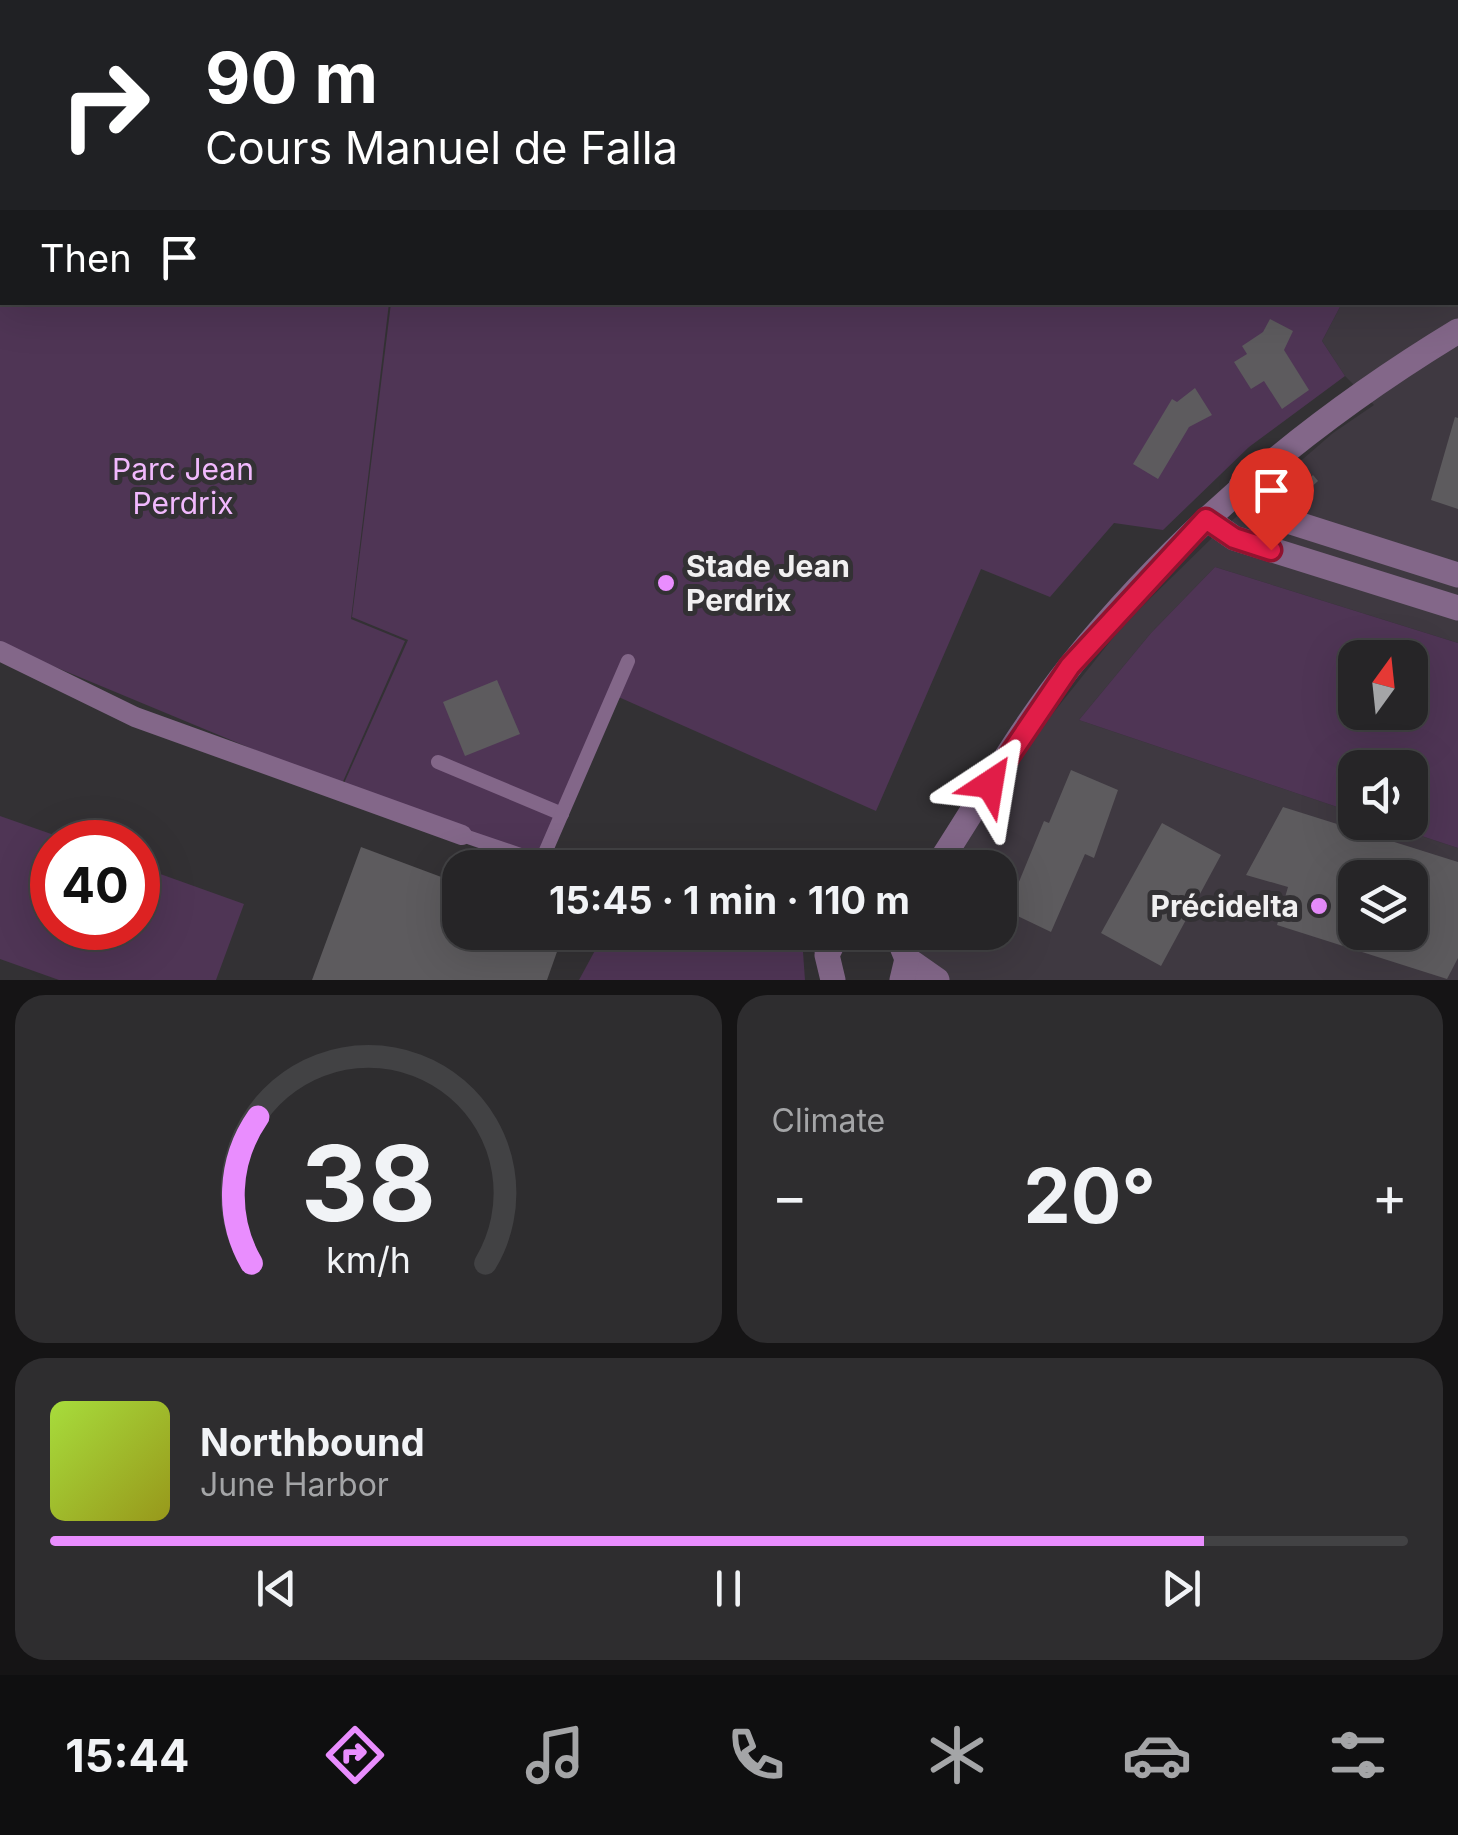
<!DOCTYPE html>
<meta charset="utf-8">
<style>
:root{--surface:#262527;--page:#2e2d2f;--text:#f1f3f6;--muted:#a4a5a7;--line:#424244;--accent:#e98dfe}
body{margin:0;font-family:Inter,sans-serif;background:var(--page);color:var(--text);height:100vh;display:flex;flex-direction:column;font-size:38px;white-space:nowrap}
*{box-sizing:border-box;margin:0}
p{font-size:32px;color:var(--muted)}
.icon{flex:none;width:55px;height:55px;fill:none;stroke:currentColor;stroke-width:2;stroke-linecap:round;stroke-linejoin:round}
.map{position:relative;height:980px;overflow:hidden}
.details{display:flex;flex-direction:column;gap:15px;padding:15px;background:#151415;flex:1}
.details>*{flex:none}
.hud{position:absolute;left:0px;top:0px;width:1460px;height:305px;box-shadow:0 10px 40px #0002,0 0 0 2px var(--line);background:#202124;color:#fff;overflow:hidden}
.needle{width:65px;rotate:15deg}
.tools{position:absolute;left:1338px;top:640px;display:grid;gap:20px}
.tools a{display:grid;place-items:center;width:90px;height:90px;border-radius:20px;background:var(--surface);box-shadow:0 10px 40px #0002,0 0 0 2px var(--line);font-size:50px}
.speed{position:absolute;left:30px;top:820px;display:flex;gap:20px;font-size:50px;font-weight:700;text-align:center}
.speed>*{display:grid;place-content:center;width:130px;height:130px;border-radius:50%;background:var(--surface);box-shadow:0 10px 40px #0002,0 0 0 2px var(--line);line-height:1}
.speed .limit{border:15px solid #d22;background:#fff;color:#111}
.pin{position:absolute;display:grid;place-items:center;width:85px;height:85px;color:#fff;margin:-102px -42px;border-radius:50% 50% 50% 0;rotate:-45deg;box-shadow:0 0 10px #0007}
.pin .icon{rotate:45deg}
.me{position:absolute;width:110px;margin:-55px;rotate:33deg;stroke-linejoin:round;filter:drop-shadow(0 0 8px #0008)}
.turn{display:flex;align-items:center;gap:35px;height:210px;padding:0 40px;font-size:45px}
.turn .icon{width:130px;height:130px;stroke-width:2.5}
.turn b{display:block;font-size:70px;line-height:85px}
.then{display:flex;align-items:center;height:95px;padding:0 40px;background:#0003;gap:20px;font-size:38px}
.big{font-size:75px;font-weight:700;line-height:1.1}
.details .card{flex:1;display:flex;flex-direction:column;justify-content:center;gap:15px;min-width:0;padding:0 35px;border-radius:30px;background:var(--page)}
.details .dial{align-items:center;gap:0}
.dial svg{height:260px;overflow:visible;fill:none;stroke:var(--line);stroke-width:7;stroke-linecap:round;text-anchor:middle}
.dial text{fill:var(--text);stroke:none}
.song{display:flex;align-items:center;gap:30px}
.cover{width:120px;height:120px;border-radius:15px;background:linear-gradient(135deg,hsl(80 70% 55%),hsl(60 70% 35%))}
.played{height:10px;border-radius:5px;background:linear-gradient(90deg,var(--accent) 85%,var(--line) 85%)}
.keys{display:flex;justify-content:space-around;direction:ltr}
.heat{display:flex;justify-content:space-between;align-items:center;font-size:55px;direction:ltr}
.details .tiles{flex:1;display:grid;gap:15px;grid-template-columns:1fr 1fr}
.card:last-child{grid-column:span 2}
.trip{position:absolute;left:442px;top:850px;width:575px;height:100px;border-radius:30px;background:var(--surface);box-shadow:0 10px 40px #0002,0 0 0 2px var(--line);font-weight:700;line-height:100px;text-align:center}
.tab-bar{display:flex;height:160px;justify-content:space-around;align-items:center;background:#0f0f10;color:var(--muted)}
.tab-bar .icon{width:70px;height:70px}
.tab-bar .active{color:var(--accent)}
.tab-bar b{font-size:45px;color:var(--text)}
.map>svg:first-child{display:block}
.built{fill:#3f3941;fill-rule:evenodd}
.green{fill:#4f3555;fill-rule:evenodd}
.building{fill:#5d5b5e;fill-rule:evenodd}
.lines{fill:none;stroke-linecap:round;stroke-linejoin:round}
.service{stroke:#836789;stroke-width:14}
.pedestrian{stroke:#836789;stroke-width:20}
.minor{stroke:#836789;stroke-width:25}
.tertiary{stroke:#836789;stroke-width:25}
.route-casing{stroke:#92132f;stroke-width:25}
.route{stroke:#e11d48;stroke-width:18}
.poi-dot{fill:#e98dfe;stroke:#333134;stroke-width:4}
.labels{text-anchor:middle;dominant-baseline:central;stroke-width:10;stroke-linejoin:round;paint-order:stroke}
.park-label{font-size:30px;fill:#f1b9fd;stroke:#333134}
.poi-label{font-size:30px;font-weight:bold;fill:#f1f0f1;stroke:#333134;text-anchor:start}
</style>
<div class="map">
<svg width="1458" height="980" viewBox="0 0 1458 980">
<rect width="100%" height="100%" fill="#333134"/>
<path class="built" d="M1322,0H1458V643L1215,567L1151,633L1079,720L1355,813V822L1382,823L1458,848V980H912L926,933L1000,932V868L949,867L1034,737L1124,624L1213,537L1333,433L1374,405L1345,376L1322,341L1342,303L1458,302V2ZM1355,878H1410V932H1355Z"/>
<g class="green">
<polygon points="0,0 1161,0 1167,2 2,2 2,302 389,303 351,619 405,641 341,786 0,644"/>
<polygon points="391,303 1342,303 1322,341 1345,376 1249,447 1163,530 1114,523 1050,597 981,569 876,811 614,695 541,862 341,790 408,640 352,617"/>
<path d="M1215,567L1458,643V848L1382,823L1410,822V768H1355V813L1079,720L1151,633ZM1355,658H1410V712H1355Z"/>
<polygon points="0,816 74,842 52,842 52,928 138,928 138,866 244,904 216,980 59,980 0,959"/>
<polygon points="605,932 731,933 796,946 803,952 805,980 579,980"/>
</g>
<g class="building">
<polygon points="1270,319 1293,331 1284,350 1309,390 1282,409 1264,381 1251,389 1234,362 1247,354 1242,346 1263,332"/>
<polygon points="1195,388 1212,415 1189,427 1158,479 1133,464 1172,399 1177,402"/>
<polygon points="1455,417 1458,418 1458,509 1431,500"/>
<polygon points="1313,475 1318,481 1307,491 1302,485"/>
<polygon points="497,680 520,734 465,756 443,702"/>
<polygon points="1071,770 1118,790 1094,858 1085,854 1051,932 1007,911 1044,821 1049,823"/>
<path d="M1283,807L1458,862V958L1447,979L1277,925L1288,887L1246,875ZM1355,878H1410V932H1355Z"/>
<polygon points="1162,823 1221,855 1161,966 1101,933"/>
<polygon points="361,847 460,884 460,932 564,932 547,980 312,980"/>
</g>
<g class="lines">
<g class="service">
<polyline points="1308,2 1309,0"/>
<polyline points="438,762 562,814"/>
<polyline points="462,835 541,862 628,661"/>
</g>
<polyline class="pedestrian" points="0,651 135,717 462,835"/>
<g class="minor">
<polyline points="1241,486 1267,511 1288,521 1458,575"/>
<polyline points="1207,519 1234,538 1458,608"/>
<polyline points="541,862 559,868"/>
<polyline points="807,932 829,947"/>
<polyline points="907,959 937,980"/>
</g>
<g class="tertiary">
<path d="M936,868C981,799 1021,728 1072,664C1180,530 1311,420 1458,331"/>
<polyline points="896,932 907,959 902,980"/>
<polyline points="833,980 827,955 838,932"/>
</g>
</g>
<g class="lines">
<g class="route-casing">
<polyline id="route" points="990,784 1070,666 1206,519 1234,538 1271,550"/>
</g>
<use href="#route" class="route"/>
</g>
<g class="poi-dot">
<circle cx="666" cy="583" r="10"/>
<circle cx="1319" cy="906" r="10"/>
</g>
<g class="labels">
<g class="park-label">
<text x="183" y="469">Parc Jean<tspan x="183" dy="34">Perdrix</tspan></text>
</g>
<g class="poi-label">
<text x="686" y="566">Stade Jean<tspan x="686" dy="34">Perdrix</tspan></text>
<text x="1299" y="906" text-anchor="end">Précidelta</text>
</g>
</g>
</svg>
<div class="tools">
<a><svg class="needle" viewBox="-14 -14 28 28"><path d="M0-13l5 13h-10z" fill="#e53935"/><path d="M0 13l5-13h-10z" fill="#a4a5a7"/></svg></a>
<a><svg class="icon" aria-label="sound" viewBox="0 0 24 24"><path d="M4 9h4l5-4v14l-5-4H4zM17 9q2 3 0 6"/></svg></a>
<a><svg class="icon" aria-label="layers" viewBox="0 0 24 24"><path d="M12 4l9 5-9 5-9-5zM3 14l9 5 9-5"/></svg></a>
</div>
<div class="speed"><div class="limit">40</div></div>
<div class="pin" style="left:1271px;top:550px;background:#d93025"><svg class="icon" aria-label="arrive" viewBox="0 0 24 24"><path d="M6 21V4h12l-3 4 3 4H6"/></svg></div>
<svg class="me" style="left:990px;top:784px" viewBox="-20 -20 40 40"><path d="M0-17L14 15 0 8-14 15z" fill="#e11d48" stroke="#fff" stroke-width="4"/></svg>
<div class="trip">15:45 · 1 min · 110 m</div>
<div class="hud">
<div class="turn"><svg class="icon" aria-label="right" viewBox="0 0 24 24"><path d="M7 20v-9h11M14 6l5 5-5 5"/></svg><div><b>90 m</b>Cours Manuel de Falla</div></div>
<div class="then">Then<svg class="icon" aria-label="arrive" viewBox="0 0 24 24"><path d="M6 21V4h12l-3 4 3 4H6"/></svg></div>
</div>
</div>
<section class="details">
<div class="tiles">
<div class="card dial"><svg viewBox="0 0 100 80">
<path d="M14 69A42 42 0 1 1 86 69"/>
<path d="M14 69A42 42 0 0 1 16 24" stroke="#e98dfe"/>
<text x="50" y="56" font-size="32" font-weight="700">38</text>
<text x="50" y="72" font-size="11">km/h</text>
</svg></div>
<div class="card"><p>Climate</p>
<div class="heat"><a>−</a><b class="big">20°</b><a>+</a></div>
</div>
<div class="card">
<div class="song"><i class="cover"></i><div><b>Northbound</b><p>June Harbor</p></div></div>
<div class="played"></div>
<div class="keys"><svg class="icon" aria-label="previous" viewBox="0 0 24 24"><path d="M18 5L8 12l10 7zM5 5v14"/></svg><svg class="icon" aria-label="pause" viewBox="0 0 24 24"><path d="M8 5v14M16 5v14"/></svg><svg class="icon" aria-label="next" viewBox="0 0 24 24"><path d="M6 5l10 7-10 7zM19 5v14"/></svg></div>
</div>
</div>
</section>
<nav class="tab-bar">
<b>15:44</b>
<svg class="icon active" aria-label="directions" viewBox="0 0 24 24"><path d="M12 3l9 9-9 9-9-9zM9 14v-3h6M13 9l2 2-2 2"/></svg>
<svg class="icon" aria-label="music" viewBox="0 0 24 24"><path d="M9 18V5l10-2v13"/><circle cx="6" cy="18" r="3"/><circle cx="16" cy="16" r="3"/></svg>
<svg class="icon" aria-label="phone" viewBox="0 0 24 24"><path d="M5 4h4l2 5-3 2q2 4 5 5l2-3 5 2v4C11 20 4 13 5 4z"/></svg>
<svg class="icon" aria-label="climate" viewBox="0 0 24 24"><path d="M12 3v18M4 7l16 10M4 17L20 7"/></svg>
<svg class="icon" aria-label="car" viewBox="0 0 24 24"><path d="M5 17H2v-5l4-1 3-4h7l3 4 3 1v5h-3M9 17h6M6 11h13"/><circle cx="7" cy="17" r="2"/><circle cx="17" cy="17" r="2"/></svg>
<svg class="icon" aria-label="filters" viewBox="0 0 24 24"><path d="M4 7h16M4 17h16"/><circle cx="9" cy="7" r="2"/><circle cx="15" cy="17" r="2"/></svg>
</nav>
